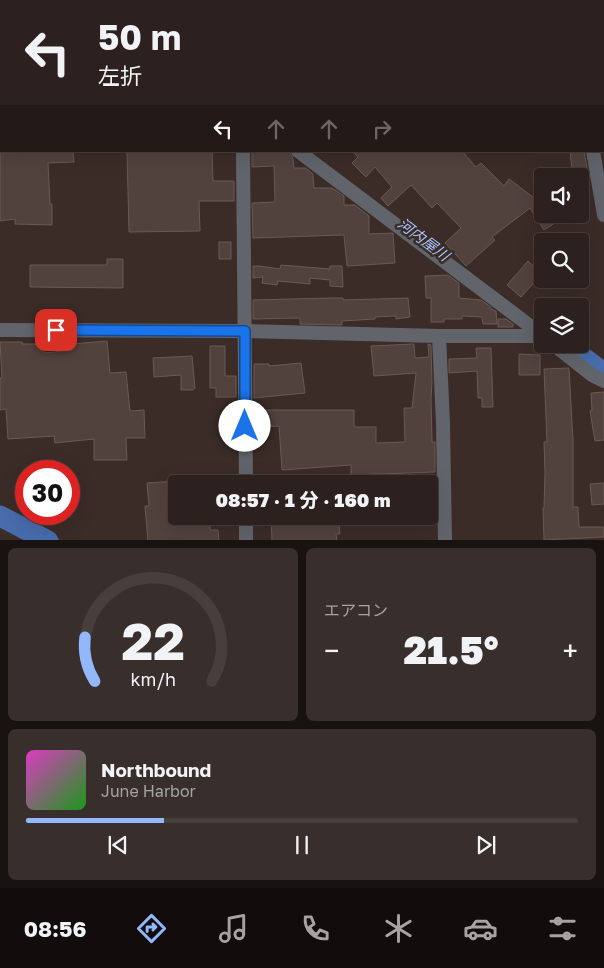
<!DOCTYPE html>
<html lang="ja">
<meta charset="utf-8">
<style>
:root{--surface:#2c211e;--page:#382e2b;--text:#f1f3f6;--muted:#a6a3a4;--line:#483e3c;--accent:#91b8fd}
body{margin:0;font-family:"Golos Text","Noto Sans JP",sans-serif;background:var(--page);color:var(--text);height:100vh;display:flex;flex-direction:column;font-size:19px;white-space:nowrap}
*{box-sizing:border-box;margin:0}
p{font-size:16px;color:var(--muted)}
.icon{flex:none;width:28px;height:28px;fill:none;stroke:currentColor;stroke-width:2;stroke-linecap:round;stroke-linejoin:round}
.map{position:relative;height:540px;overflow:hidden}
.sheet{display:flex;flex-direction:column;gap:8px;padding:8px;background:#181210;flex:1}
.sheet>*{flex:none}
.hud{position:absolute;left:0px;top:0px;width:605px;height:152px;box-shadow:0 5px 20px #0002,0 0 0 1px var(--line);background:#2c211e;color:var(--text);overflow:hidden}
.fabs{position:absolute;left:534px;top:168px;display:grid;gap:10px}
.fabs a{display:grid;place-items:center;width:55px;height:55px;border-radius:5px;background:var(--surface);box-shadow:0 5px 20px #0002,0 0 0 1px var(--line);font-size:25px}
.speed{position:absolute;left:15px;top:460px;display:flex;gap:10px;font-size:25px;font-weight:700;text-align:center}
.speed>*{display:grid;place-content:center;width:65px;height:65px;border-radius:50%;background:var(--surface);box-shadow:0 5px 20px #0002,0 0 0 1px var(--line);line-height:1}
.speed .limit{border:8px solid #d22;background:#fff;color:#111}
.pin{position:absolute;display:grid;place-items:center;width:42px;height:42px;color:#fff;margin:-21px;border-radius:10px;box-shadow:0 2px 8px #0006}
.me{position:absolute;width:55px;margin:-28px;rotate:0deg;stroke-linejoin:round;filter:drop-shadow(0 0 4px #0008)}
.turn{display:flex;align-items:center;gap:18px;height:105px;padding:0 15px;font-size:22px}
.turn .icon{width:65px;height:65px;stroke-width:2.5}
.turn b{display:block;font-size:35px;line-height:42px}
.lanes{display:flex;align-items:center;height:48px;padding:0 15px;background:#0003;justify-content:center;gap:25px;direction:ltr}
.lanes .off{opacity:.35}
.big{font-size:38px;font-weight:800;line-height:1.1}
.sheet .tile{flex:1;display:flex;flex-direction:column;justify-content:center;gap:8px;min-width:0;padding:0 18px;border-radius:8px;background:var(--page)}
.sheet .dial{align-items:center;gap:0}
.dial svg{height:130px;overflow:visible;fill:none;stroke:var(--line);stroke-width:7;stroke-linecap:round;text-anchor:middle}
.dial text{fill:var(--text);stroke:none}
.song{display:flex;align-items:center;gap:15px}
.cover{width:60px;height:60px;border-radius:8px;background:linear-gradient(135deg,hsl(310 70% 55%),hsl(120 70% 35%))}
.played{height:5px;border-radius:2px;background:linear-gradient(90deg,var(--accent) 25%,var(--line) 25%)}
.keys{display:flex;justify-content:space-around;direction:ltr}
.heat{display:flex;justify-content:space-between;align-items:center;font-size:28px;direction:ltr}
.sheet .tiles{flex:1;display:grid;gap:8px;grid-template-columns:1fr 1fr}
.tile:last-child{grid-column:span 2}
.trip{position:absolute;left:168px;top:475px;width:270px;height:50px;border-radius:5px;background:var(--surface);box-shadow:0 5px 20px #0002,0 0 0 1px var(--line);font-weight:800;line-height:50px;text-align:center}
.tab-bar{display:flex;height:80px;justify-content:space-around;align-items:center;background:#120d0c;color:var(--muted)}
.tab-bar .icon{width:35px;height:35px}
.tab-bar .active{color:var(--accent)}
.tab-bar b{font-size:22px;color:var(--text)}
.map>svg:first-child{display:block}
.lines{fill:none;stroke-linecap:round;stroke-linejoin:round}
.river{stroke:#486cac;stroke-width:21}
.building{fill:#52423e;stroke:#6a5954}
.minor{stroke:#61656b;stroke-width:14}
.route-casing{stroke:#114b97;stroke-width:12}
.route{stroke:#1a73e8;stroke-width:9}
.labels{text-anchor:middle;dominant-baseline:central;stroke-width:5;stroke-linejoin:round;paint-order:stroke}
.water-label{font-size:15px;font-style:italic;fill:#a6c4fa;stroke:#3b2c28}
</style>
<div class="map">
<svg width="604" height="541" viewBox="0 0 604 541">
<rect width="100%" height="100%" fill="#3b2c28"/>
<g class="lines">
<g class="river">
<polyline points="228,0 228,1"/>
<polyline points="565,344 604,373"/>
<polyline points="0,516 48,541"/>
</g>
</g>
<g class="building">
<polygon points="0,151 73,151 74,162 48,163 50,204 52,204 52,225 15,224 15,219 0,221"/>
<polygon points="127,151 212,151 213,181 234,181 234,201 199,201 200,231 129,232"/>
<polygon points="252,151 289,151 293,158 294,168 306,168 313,174 314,188 332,188 344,196 344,205 355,205 369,216 369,234 393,233 395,263 347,266 344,235 253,238 252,203 275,202 274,166 252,167"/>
<polygon points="352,151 462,151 476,167 481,163 504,186 509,179 542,204 542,214 554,214 558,221 544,230 530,208 492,237 495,240 466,266 445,243 461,228 437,203 432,208 411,185 388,206 381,198 392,187 375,167 366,177 352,163 358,157"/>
<polygon points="570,151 584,151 587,169 572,170"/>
<rect x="219" y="242" width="12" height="17"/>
<polygon points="107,259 123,259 123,288 30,287 30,265 107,265"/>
<polygon points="528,261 542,274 521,297 507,285"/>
<polygon points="281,265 330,269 330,266 342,266 343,287 330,286 330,280 310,278 310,284 278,281 277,285 262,283 263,277 253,278 253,266 260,266 280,269"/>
<polygon points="448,275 459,283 459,298 481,300 491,307 491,309 496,311 497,324 483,324 482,317 462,316 462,319 444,319 444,322 431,322 431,298 426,298 425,276"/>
<polygon points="330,298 343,298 343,300 408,298 410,317 396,319 396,316 375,317 375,319 342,321 342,325 300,324 300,318 253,319 253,300"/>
<polygon points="498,319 506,319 513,324 513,327 498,327"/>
<polygon points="107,341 110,373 126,372 130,411 144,410 145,438 126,438 127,460 94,460 94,439 55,443 54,436 8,439 6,409 0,410 0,378 2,378 0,342 22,342 22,344 44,344 44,353 73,350 72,344"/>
<polygon points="414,344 415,358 429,357 428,344 431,345 432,383 431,398 432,442 435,442 435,472 351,475 351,465 282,470 279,426 254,427 254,410 354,410 354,427 376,427 376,443 405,442 404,408 412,408 416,373 374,376 371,346"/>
<polygon points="210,346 225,346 225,376 236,376 236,397 216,397 216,388 210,388"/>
<polygon points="476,348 491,348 493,407 482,407 482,398 478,398 477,371 449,373 449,359 477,358"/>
<polygon points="519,354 540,355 540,375 519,375"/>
<polygon points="192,356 195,388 193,390 181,390 181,375 154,377 153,358"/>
<polygon points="301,363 305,393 254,398 254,364 269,364 269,366"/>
<polygon points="569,368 573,441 573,507 578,507 579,527 604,527 604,537 544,540 543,508 544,508 545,473 544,442 547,442 544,369"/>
<polygon points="604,392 604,440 595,441 590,411 592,410 591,393"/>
<polygon points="176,481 176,516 209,516 210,530 218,530 219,541 148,541 145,506 149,506 147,483"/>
<polygon points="604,483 604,504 592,505 590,484"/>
<polygon points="271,516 338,516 340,534 336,534 337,541 272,541"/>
</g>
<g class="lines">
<g class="minor">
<polyline points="235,0 235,1"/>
<polyline points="575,0 575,1"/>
<polyline points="243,151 246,484"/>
<polyline points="298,151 542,335"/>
<polyline points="593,151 604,215"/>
<polyline points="0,330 245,331 439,336 542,336"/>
<polyline points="439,336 443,423 445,541"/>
<polyline points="553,344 592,375 604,381"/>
<polyline points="246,516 246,541"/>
</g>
</g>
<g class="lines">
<g class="route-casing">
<polyline id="route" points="56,330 245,331 245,426"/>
</g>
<use href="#route" class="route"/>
</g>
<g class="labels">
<g class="water-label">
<text transform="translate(424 239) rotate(37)">河内屋川</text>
</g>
</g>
</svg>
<div class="fabs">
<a><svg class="icon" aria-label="sound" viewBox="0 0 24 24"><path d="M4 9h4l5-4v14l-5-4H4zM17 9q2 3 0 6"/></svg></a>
<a><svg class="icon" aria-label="search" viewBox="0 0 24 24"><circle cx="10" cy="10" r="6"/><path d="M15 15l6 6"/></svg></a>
<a><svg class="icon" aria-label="layers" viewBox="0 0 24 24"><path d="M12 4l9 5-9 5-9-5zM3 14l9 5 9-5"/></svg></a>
</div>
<div class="speed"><div class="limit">30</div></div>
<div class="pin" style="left:56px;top:330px;background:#d93025"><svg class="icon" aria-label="arrive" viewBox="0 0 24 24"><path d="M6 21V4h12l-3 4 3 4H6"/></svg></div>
<svg class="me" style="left:245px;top:426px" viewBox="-20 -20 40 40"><circle r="19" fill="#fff"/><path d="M0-13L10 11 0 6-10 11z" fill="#1a73e8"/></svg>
<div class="trip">08:57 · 1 分 · 160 m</div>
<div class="hud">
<div class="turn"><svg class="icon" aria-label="left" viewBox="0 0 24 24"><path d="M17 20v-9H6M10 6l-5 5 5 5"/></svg><div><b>50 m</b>左折</div></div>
<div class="lanes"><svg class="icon" aria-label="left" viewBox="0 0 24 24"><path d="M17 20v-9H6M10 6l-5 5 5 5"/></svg><svg class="icon off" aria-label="ahead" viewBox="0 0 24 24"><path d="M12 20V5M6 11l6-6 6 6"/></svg><svg class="icon off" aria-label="ahead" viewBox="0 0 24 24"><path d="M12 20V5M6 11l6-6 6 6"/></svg><svg class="icon off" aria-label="right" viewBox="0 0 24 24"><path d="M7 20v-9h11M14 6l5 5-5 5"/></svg></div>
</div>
</div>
<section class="sheet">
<div class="tiles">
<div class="tile dial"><svg viewBox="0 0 100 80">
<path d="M14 69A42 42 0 1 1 86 69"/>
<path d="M14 69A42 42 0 0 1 8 42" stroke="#91b8fd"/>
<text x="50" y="56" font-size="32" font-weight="700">22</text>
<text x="50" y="72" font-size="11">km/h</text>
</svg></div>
<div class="tile"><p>エアコン</p>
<div class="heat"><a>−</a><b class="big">21.5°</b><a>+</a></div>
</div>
<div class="tile">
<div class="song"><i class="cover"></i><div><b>Northbound</b><p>June Harbor</p></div></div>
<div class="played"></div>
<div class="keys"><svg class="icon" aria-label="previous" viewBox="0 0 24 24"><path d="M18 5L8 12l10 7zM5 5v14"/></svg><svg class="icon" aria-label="pause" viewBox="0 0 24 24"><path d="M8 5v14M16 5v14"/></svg><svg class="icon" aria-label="next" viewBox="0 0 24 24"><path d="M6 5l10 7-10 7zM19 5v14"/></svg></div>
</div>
</div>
</section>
<nav class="tab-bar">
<b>08:56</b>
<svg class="icon active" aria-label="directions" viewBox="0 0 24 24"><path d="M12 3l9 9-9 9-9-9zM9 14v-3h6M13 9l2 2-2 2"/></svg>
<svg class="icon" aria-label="music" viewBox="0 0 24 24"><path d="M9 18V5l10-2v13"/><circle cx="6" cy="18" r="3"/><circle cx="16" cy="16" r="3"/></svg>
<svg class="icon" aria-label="phone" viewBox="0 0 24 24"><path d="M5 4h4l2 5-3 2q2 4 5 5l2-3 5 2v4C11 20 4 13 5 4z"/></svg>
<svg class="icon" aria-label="climate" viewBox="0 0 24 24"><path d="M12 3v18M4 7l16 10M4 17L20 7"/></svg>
<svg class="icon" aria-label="car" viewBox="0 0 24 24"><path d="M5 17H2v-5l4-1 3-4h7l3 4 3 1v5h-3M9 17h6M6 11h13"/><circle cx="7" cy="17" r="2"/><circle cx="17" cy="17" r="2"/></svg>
<svg class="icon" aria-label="filters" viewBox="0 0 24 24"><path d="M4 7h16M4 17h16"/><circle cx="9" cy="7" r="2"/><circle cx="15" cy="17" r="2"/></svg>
</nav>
